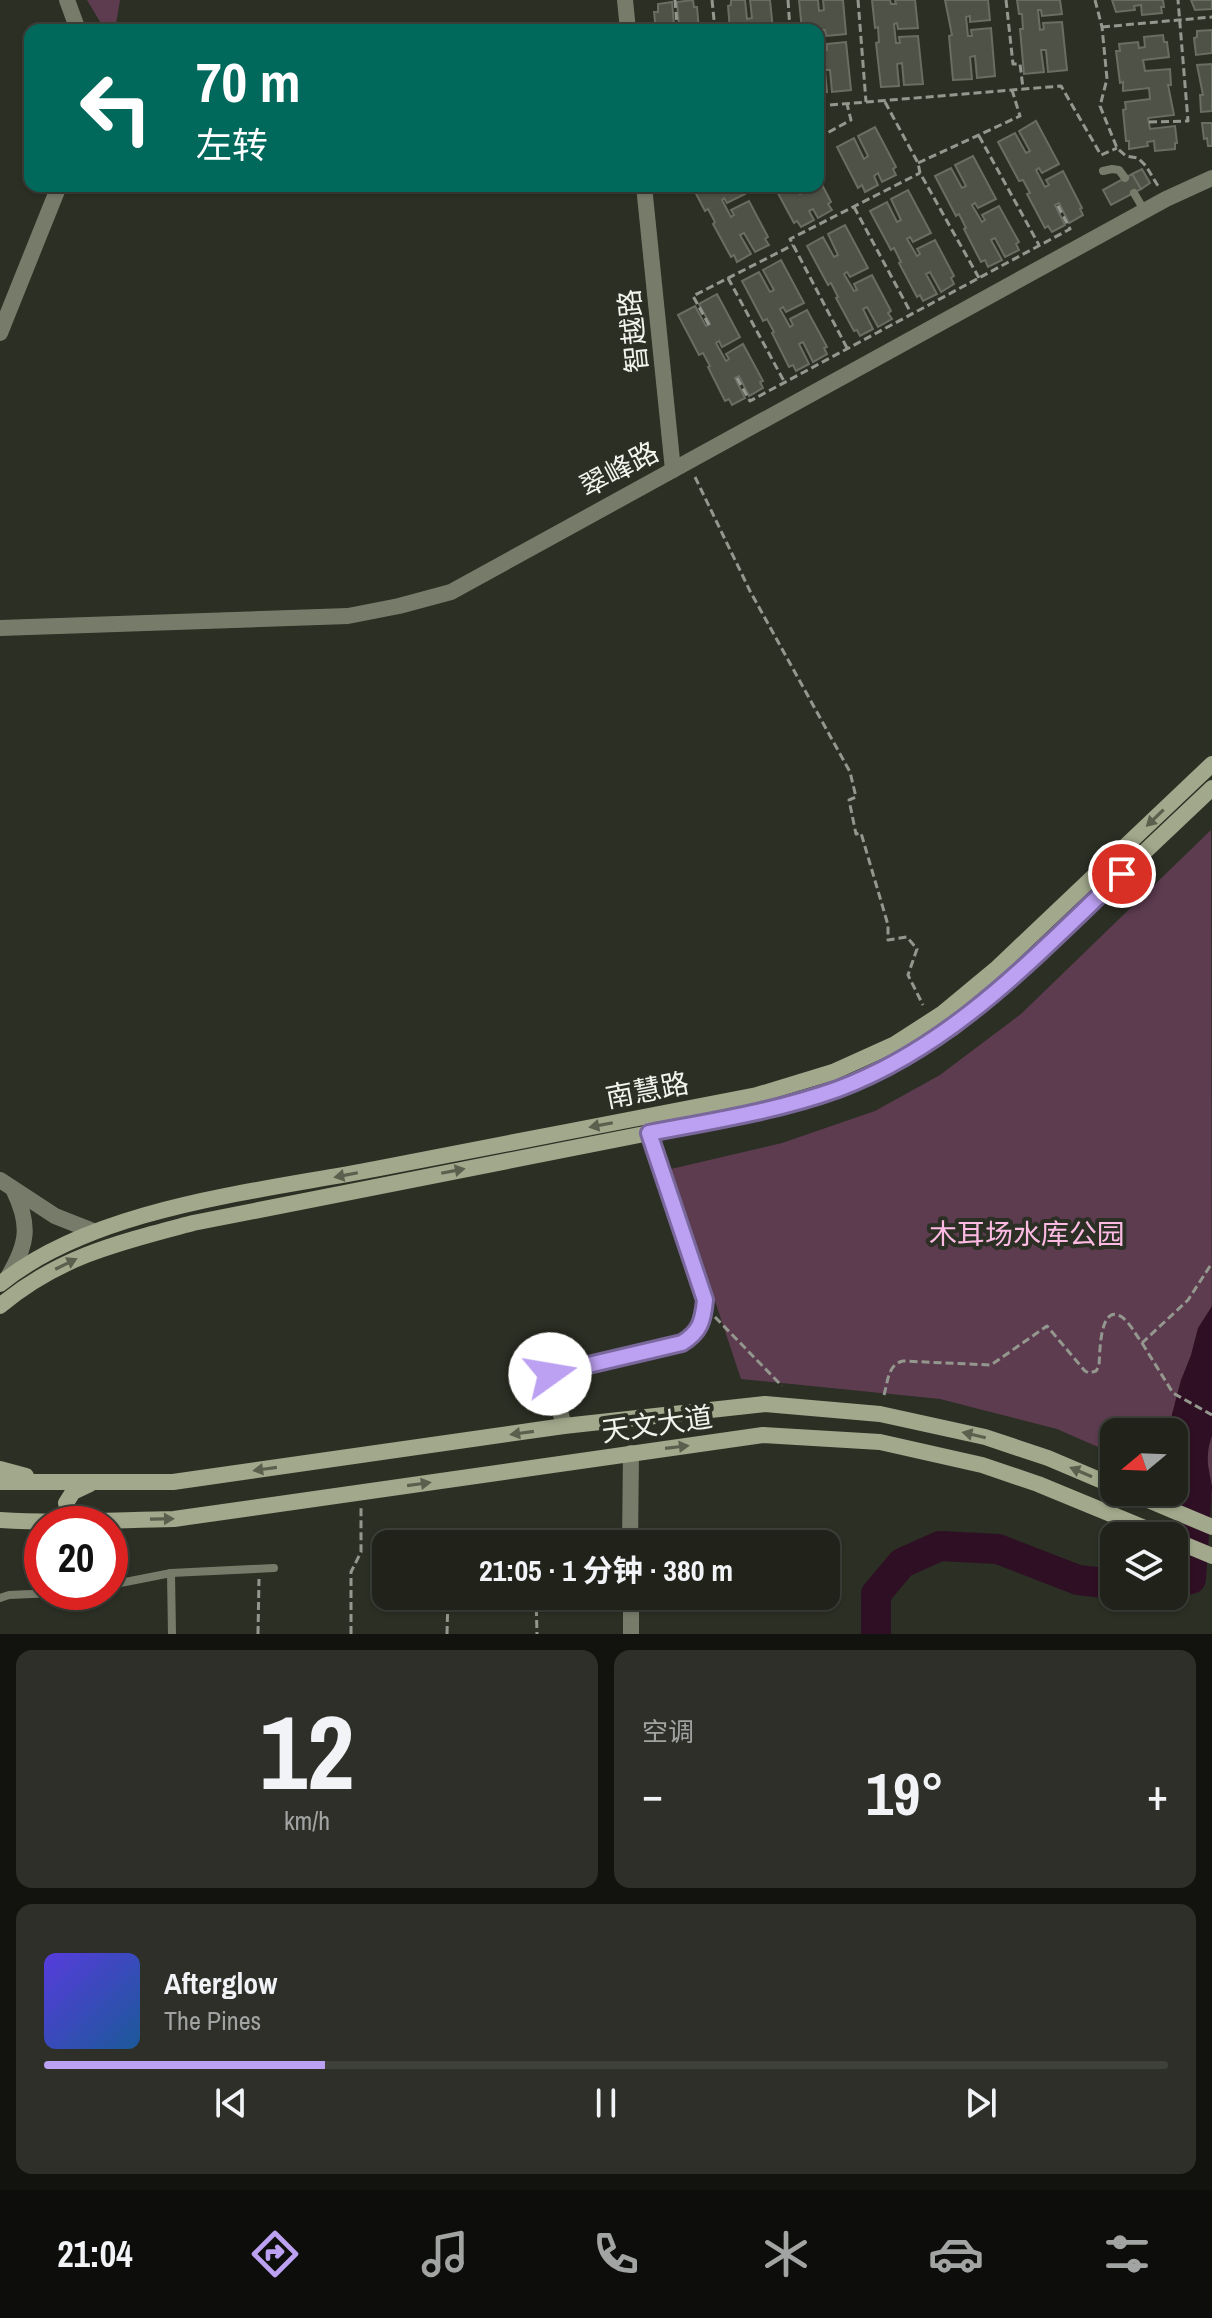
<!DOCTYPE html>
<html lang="zh">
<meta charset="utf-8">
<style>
:root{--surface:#21231b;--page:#2d2f28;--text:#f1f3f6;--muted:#a2a4a3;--line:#3e403a;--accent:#bca0f2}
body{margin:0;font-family:"Archivo Narrow","Noto Sans SC",sans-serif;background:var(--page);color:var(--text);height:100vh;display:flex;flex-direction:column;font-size:30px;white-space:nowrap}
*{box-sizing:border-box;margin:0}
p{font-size:26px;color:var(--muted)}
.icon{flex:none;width:44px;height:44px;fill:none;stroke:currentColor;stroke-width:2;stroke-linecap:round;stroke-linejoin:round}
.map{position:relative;height:1634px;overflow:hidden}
.side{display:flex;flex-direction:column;gap:16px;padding:16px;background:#12130f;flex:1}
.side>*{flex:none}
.banner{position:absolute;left:24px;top:24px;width:800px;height:168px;border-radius:16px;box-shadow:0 2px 6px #0004,0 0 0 2px var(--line);background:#00695c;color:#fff;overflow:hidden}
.needle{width:52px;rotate:251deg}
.fabs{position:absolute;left:1100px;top:1418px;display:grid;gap:16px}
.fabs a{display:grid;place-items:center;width:88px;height:88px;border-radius:16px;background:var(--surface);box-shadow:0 2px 6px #0004,0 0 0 2px var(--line);font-size:40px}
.speed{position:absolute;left:24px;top:1506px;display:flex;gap:16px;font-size:40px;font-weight:700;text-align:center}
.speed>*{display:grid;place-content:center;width:104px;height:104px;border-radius:50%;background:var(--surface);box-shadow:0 2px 6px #0004,0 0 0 2px var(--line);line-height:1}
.speed .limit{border:12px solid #d22;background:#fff;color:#111}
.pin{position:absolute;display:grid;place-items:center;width:68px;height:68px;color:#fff;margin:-34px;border:4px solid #fff;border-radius:50%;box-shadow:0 2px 8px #0007}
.me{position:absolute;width:88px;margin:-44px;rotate:77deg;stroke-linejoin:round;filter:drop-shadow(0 0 6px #0008)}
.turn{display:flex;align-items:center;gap:28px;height:168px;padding:0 40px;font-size:36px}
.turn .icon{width:104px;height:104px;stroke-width:2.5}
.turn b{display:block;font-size:56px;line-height:68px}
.big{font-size:60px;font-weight:700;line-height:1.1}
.side .card{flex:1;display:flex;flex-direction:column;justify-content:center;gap:12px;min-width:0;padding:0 28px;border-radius:16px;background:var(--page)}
.side .dial{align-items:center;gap:0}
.dial b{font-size:104px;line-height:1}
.song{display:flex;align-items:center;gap:24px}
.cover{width:96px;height:96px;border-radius:12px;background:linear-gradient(135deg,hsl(250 70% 55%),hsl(210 70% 35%))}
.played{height:8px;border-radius:4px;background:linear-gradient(90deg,var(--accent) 25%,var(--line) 25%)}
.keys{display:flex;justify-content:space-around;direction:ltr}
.heat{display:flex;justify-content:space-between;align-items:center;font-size:44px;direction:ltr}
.side .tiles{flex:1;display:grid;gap:16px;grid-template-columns:1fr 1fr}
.card:last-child{grid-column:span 2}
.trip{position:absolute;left:372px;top:1530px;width:468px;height:80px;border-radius:16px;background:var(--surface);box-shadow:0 2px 6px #0004,0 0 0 2px var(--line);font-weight:700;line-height:80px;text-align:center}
.tabs{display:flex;height:128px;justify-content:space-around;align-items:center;background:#0d0e0b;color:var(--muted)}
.tabs .icon{width:56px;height:56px}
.tabs .on{color:var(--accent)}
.tabs b{font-size:36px;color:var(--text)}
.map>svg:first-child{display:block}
.green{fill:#5d3c50}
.water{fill:#2f0f24}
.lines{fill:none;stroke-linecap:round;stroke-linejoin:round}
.river{stroke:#2f0f24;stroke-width:30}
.building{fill:#4f5247;stroke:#6a6d61;stroke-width:2}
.path{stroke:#94978e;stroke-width:3;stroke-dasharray:8 4;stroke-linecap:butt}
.service{stroke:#777c6a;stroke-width:8}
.minor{stroke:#777c6a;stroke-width:16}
.tertiary{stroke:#777c6a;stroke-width:16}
.secondary{stroke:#a1a88b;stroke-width:16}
.oneway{fill:#5b5f4d}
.route-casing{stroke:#7a689d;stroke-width:20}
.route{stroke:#bca0f2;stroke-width:14}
.labels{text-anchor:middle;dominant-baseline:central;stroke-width:8;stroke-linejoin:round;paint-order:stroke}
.street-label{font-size:28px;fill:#f1f3ec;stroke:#2c2f24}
.park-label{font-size:28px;fill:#fdbbe3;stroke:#2c2f24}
</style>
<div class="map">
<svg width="1212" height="1634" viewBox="0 0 1212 1634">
<rect width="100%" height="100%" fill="#2c2f24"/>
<g class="green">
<polygon points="87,0 120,0 115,30 105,30"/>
<polygon points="1211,830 1212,1497 1174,1480 1174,1432 1114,1432 1114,1454 1057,1429 940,1399 741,1379 671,1169 782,1143 875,1111 940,1075 1021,1014"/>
</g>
<path class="water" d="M1212,1306V1436C1203,1460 1212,1473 1208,1495L1180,1482C1178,1465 1174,1449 1174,1432H1171L1172,1414L1181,1380L1191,1355L1198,1328Z"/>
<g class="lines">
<g class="river">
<polyline points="1174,1583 1191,1579 1197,1488 1186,1429 1212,1389"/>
<polyline points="876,1634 876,1594 902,1563 940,1546 998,1549 1078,1580 1114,1584"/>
</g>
</g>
<g class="building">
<polygon points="693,0 694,7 697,7 699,30 656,30 654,12 658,12 658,4 672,2 674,25 679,25 677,2"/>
<polygon points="731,0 745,0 747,19 752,18 750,0 770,0 773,30 730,30 728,6 731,5"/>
<polygon points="799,0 818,0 819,11 824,10 823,0 843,0 846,34 826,36 825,30 822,30 824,50 827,50 827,44 846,42 851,90 832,92 830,70 825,70 827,92 818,93 818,30 802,30"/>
<polygon points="872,0 890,0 891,4 896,4 895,0 915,0 918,28 898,29 897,23 894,24 896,43 900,43 899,37 918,36 923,84 904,85 902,63 897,64 899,86 881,87 876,43 879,42 878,27 875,28"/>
<polygon points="945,0 988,0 990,20 970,22 970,16 966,17 968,36 972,36 971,30 991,28 995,76 977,78 975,56 970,57 972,79 953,80 949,36 952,35"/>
<polygon points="1017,0 1060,0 1062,14 1042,16 1041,10 1038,10 1040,30 1044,29 1043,23 1062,22 1067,70 1048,72 1046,50 1041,50 1044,72 1024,74 1020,29 1023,29 1022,14 1019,14"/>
<polygon points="1112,0 1163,0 1164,7 1161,7 1162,13 1142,15 1141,5 1134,6 1135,10 1116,12"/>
<polygon points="1191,0 1212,0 1212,9 1195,10"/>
<polygon points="1212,30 1212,53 1196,55 1194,38 1197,37 1197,31"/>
<polygon points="1163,35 1164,42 1167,42 1169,57 1143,60 1145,71 1170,69 1171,85 1168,85 1174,115 1148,118 1150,129 1175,126 1177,143 1175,143 1175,149 1155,151 1154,141 1147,142 1148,146 1129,149 1129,141 1126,141 1123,110 1126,109 1125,102 1150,99 1149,88 1123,91 1123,82 1120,83 1116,51 1120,51 1119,44 1138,42 1139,48 1145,47 1144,37"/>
<polygon points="1212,64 1212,111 1201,112 1200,95 1203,95 1197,65"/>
<polygon points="1036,121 1059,164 1042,173 1039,168 1036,170 1045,187 1049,185 1046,180 1063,171 1082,208 1080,209 1083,215 1069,223 1059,203 1055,205 1065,225 1052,232 1048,226 1045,228 1027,194 1030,193 1023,180 1019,181 998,142 1015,133 1026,153 1030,151 1019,131"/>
<polygon points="1202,123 1212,123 1212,146 1208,146 1207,138 1204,139"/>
<polygon points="875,127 896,167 893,169 896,175 882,182 878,173 874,176 878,185 865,192 862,185 858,188 837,147 854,138 864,159 868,156 858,136"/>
<polygon points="973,156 996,199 978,208 975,203 972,205 982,222 985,220 982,215 999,206 1019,242 1016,244 1019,250 1005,257 995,238 991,240 1002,260 988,267 985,260 981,262 964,229 966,228 959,214 956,216 935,176 951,168 962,188 966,186 955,165"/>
<polygon points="1142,169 1150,183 1141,189 1132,174"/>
<polygon points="1132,174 1141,189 1111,205 1103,190"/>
<polygon points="818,177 831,202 828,204 832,210 818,218 813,209 809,211 814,220 801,227 797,221 794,223 774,186 796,186 800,194 804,192 801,186 818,186"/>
<polygon points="692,186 741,186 745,194 727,203 724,198 722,200 731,217 734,215 731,210 749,201 768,237 765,239 769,245 755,252 744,233 740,235 751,254 737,262 734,255 731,257 713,224 715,222 708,209 705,211"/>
<polygon points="908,190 931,233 913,242 910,237 907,239 917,256 920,254 917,249 935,240 954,276 951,278 954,284 941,292 930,272 926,274 937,294 923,301 920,295 917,297 899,263 901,262 894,248 891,250 870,211 887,202 897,222 901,220 891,199"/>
<polygon points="845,225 868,268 850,277 847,272 844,274 854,291 857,290 854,284 872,275 891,311 888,313 892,319 878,327 867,307 863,309 873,329 860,336 857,330 854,331 836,298 838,297 831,283 828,285 807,246 823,237 834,257 838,255 828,234"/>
<polygon points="781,260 804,303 786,312 783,307 780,309 790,327 793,325 790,319 807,310 827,347 824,348 827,354 813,362 803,342 799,344 809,364 796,371 793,365 789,367 772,333 774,332 767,319 763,321 742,281 759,272 770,292 774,290 763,270"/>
<polygon points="717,294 740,337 722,347 719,341 716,343 726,361 729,359 726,354 743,344 763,381 760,382 763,388 749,396 739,376 735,378 745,398 732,405 729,399 725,401 708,367 710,366 703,353 699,355 678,315 695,306 706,326 710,324 699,304"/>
</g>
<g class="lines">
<g class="path">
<polyline points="675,0 677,25"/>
<polyline points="712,0 715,30"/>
<polyline points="788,0 790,30"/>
<polyline points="858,0 866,102"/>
<polyline points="1006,0 1013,64 1020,64 1023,88"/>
<polyline points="1095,0 1102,27 1107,79 1100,106 1117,148 1126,156 1138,158 1146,166 1158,186"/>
<polyline points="1102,27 1212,17"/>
<polyline points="885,102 918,163 920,173 979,278"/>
<polyline points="818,106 1061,86 1101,155 1117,148"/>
<polyline points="1149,122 1188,121 1178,0"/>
<polyline points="979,136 1039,245"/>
<polyline points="818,138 851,120 847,104"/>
<polyline points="918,163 1020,116 1012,90"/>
<polyline points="854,207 911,313"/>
<polyline points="728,278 785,383"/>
<polyline points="709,325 693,296 793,245"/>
<polyline points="847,348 790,239 920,173"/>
<polyline points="737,378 750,401 1070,229 1057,204"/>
<polyline points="695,477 750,591 850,772 856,797 849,800 856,834 861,833 888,925 888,940 907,937 917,949 908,975 923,1005"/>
<polyline points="715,1317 782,1386"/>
<polyline points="1142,1343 1173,1393 1212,1415"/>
<path d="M884,1395C888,1381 888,1364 903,1361L991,1365L1047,1326L1085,1371L1089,1373L1096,1371L1099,1366C1100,1355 1099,1302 1122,1317C1130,1323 1136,1335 1142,1343L1188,1300L1212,1263"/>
<polyline points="536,1596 537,1634"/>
<polyline points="258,1634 259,1579"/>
<polyline points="351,1634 351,1572 361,1552 361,1508"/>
<polyline points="447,1634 448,1596"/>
</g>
<g class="service">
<polyline points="1103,171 1112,169 1119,170 1125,178"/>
<polyline points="1134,193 1144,210"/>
<path d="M550,1374L682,1343C700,1332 703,1321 705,1300L649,1133"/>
<polyline points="171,1573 172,1634"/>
<polyline points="110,1585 171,1573 274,1568"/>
<polyline points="0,1598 9,1595 76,1592"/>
</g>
<polyline class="minor" points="545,1355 564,1426"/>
<g class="tertiary">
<polyline points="67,0 78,30"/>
<polyline points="625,0 628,30"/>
<polyline points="644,186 673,470"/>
<polyline points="0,333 59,186"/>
<polyline points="0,628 348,616 399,606 451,592 1166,199 1212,178"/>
<polyline points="0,1180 55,1216 93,1231"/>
<path d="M8,1277C27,1245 31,1226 14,1191"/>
<polyline points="630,1544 631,1453"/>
<polyline points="631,1596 631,1634"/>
</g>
<g class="secondary">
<path d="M0,1284C95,1207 257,1192 375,1169C502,1144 630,1120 757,1095L833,1072L895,1044L943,1013L996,969L1212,764"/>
<path d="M0,1306C59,1256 121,1242 193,1223L761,1111L838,1088L904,1058L953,1028L1008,981L1212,788"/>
<polyline points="0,1469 26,1476"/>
<polyline points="0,1482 173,1482 564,1426 765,1404 880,1414 985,1437 1048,1458 1114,1486"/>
<polyline points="1129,1492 1212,1527"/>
<polyline points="87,1519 69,1512 66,1503 73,1492 90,1484"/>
<path d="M0,1520C58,1524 116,1520 174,1519L763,1435L880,1442L982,1465L1038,1484L1164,1536"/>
<polyline points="1174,1540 1212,1556"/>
</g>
</g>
<defs><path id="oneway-solid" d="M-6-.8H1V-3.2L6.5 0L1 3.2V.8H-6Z" transform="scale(2)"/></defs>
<g class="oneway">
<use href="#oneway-solid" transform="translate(1155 818) rotate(136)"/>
<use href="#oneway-solid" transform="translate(601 1125) rotate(169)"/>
<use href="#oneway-solid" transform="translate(453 1171) rotate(-11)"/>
<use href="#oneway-solid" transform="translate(346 1175) rotate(169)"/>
<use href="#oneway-solid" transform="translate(66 1264) rotate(-26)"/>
<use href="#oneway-solid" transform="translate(522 1433) rotate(172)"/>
<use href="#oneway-solid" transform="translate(974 1435) rotate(-167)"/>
<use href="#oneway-solid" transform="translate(677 1447) rotate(-7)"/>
<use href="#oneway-solid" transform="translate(265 1469) rotate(172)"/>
<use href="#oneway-solid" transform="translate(1081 1472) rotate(-157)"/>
<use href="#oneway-solid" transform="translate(419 1484) rotate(-8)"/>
<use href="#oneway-solid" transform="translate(162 1519) rotate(-1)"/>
</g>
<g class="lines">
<g class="route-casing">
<path id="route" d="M550,1374L682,1343C700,1332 703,1321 705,1300L649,1133C712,1121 777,1111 838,1089C953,1046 1035,956 1122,874"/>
</g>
<use href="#route" class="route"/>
</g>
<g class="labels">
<g class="street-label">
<text transform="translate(633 331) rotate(-96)">智越路</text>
<text transform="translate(619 469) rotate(-28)">翠峰路</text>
<text transform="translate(647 1090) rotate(-11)">南慧路</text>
<text transform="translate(657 1424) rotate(-8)">天文大道</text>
</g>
<g class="park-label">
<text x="1027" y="1234">木耳场水库公园</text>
</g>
</g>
</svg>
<div class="fabs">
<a><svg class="needle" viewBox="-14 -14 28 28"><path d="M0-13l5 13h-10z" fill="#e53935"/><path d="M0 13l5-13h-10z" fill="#a2a4a3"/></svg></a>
<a><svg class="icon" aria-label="layers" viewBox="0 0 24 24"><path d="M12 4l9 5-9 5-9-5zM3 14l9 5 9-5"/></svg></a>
</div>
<div class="speed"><div class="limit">20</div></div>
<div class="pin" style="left:1122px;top:874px;background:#d93025"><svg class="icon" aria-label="arrive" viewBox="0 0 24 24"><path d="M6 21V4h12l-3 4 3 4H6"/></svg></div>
<svg class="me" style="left:550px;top:1374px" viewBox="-20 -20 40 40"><circle r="19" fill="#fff"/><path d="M0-13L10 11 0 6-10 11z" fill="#bca0f2"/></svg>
<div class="trip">21:05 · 1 分钟 · 380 m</div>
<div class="banner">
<div class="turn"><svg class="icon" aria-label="left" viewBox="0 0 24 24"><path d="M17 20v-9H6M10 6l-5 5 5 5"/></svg><div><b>70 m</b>左转</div></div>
</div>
</div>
<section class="side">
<div class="tiles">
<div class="card dial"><b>12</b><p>km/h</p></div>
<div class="card"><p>空调</p>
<div class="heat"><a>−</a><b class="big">19°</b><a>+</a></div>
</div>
<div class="card">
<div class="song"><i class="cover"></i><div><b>Afterglow</b><p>The Pines</p></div></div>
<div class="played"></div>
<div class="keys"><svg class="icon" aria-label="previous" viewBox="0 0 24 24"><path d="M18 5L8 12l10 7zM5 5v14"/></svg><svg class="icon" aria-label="pause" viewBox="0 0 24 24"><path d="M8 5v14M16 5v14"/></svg><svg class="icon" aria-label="next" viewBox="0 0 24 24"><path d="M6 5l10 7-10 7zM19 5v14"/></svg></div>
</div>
</div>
</section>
<nav class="tabs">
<b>21:04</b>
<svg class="icon on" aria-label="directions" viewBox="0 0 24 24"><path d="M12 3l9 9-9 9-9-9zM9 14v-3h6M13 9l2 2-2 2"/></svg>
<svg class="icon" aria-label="music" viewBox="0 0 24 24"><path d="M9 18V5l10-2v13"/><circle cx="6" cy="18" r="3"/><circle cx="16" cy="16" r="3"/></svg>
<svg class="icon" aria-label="phone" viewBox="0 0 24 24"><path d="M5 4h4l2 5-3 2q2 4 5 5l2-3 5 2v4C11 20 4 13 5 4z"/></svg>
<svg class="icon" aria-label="climate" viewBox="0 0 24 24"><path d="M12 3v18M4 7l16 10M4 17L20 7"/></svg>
<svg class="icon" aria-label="car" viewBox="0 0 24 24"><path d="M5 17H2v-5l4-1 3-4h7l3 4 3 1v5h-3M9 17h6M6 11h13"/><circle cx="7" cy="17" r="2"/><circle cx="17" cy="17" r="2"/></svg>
<svg class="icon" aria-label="filters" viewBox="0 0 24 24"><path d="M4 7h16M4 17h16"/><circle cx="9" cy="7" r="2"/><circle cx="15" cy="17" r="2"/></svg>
</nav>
